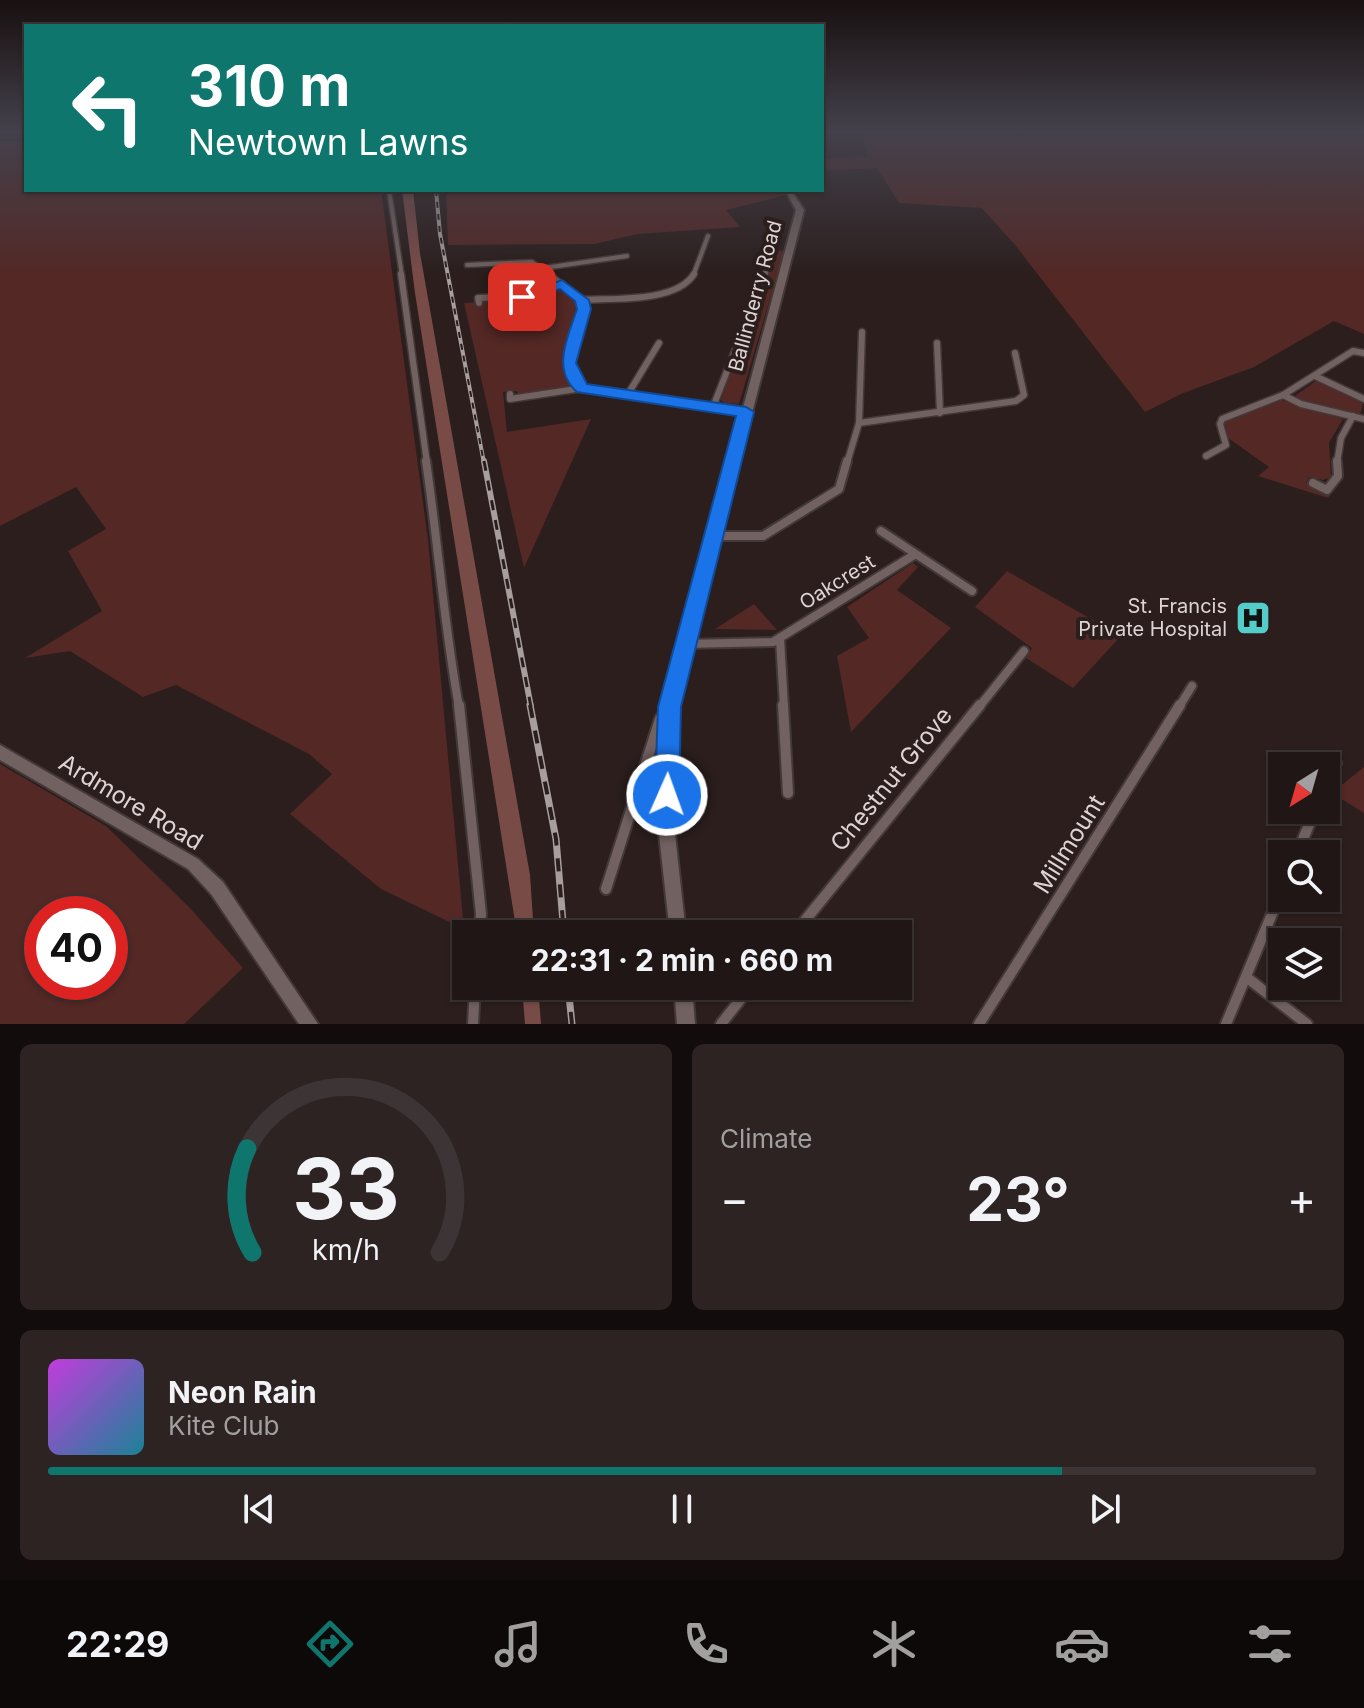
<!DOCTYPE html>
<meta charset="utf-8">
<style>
:root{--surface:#201616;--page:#2d2323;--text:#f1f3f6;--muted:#a29fa1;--line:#3d3535;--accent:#0f766e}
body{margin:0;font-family:Inter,sans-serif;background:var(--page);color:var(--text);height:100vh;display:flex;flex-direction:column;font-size:30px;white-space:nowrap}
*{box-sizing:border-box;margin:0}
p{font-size:26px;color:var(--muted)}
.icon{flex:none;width:44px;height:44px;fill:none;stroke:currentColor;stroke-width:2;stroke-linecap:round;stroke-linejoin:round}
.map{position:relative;height:1024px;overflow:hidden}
.sheet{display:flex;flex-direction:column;gap:20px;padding:20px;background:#120c0c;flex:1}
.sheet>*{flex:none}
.hud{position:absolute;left:24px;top:24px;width:800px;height:168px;border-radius:0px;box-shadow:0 2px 6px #0004,0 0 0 2px var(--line);background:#0f766e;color:#fff;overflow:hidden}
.needle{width:52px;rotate:217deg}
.fabs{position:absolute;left:1268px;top:752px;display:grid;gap:16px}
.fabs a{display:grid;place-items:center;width:72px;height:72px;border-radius:0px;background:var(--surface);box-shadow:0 2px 6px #0004,0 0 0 2px var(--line);font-size:40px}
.speed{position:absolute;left:24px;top:896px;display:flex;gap:16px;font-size:40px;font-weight:700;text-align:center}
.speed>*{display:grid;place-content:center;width:104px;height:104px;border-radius:50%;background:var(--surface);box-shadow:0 2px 6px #0004,0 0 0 2px var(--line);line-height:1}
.speed .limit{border:12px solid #d22;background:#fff;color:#111}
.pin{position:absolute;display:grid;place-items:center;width:68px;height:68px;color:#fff;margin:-34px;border-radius:16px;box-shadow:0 4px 12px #0006}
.me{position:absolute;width:88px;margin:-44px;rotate:2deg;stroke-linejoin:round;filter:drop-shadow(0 0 6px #0008)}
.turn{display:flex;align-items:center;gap:28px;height:168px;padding:0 32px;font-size:36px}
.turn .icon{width:104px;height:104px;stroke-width:2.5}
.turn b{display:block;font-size:56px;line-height:68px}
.big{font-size:60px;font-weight:700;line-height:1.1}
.sheet .tile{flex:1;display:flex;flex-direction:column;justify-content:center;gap:12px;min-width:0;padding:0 28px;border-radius:12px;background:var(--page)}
.sheet .dial{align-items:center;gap:0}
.dial svg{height:208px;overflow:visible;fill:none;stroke:var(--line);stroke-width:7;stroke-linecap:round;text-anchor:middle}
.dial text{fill:var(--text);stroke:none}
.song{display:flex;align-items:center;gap:24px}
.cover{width:96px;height:96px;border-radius:12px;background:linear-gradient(135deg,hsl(290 70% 55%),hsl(190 70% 35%))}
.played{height:8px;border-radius:4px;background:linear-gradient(90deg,var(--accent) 80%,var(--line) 80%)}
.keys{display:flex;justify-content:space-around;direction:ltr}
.heat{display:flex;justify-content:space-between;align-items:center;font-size:44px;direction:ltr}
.sheet .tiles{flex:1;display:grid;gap:20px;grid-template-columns:1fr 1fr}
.tile:last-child{grid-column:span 2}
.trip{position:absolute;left:452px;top:920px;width:460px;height:80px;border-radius:0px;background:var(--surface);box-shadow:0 2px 6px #0004,0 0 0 2px var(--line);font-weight:700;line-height:80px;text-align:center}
.tabs{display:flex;height:128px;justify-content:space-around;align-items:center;background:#0d0909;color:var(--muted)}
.tabs .icon{width:56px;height:56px}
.tabs .on{color:var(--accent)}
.tabs b{font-size:36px;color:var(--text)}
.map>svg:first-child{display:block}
.green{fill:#532825;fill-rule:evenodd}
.water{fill:#794b46}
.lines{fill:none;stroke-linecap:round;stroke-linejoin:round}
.street-far3-casing{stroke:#433938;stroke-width:7}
.street-far2-casing{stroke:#433938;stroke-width:9}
.street-far1-casing{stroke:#433938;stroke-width:12}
.street-casing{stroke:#433938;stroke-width:14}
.secondary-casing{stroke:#433938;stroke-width:4}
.street-far3{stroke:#716160;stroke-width:4}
.street-far2{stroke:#716160;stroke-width:6}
.street-far1{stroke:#716160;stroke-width:8}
.street{stroke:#716160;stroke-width:10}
.secondary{fill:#716160;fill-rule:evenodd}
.rail-far2-casing{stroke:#a89e9d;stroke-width:4}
.rail-far1-casing{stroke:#a89e9d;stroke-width:6}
.rail-casing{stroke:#a89e9d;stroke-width:7}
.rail-far2{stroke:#2b1e1d;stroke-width:2;stroke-dasharray:6;stroke-linecap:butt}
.rail-far1{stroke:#2b1e1d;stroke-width:3;stroke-dasharray:10;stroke-linecap:butt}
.rail{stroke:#2b1e1d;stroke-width:4;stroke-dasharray:13;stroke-linecap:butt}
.route{fill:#1a73e8;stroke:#114b97;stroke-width:2}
.labels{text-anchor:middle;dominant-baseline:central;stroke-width:8;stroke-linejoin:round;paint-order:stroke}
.street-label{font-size:20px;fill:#ddd4d3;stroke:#2b1e1d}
.poi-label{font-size:20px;fill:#ddd4d3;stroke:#2b1e1d;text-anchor:end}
.near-street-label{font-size:24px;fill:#ddd4d3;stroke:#2b1e1d}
</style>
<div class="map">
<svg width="1364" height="1024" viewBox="0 0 1364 1024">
<rect width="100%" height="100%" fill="#2b1e1d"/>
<g class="green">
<polygon points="861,132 1364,132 1364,334 1334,321 1254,367 1181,394 1145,412 1015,245 982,208 899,203 877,168 822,171 822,159 868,157"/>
<polygon points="0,141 26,141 26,190 381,190 428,540 464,929 381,889 290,814 332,774 309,754 176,685 143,697 70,651 25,658 102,611 68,551 106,529 76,487 0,526"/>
<polygon points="446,190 781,190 786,195 726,210 740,227 637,234 595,244 448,245"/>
<polygon points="775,250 784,251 739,404 724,403 721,400 727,380 750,328"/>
<polygon points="561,289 578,303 579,312 564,360 571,386 519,395 517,391 503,392 507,432 591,419 524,568 464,303 522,300"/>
<polygon points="1317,380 1364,401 1360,414 1299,400 1295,396"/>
<polygon points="1278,399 1343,419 1329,443 1331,477 1323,480 1309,477 1306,483 1330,495 1328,498 1258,476 1269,467 1228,438 1224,421"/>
<polygon points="913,563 918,567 897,590 951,628 851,732 837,656 869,638 847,607"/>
<polygon points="1007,571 1121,636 1073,688 1026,658 1032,648 975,607"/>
<polygon points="754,604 777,630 715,629"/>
<path d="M0,764L106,826L190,908L243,968L184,1024H0ZM42,914H110V982H42Z"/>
<polygon points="1364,767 1364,813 1332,793"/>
</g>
<g class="water">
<polygon points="402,190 413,190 420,253 530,875 534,934 517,934 415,293"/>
<polygon points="522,986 538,986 541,1024 525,1024"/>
</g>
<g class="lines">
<g class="street-far3-casing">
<g id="street-far3">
<polyline points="389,190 402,276"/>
<polyline points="467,265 532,262 551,276"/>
<polyline points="544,268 627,256"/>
<polyline points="693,276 708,236"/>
<polyline points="765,276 781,227"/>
</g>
</g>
<g class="street-far2-casing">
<g id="street-far2">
<polyline points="401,274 427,463"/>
<path d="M548,274L582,300C589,332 552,355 583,388L746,412"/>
<path d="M582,300C613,298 676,303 694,274"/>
<polyline points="479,303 478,298 528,296 562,284"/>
<polyline points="937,343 940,413"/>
<polyline points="1364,353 1353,351 1283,395 1301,404 1364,419"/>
<polyline points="1315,376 1364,399"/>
<polyline points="510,394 510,399 583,388"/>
<polyline points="628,394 659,343"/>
<polyline points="713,407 765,274"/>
<polyline points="859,423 862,332"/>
<polyline points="1206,456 1226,445 1220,424 1222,419 1283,395"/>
<polyline points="847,463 859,423 1016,401 1024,395 1015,353"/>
<polyline points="1337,463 1341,438 1353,416"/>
</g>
</g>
<g class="street-far1-casing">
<g id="street-far1">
<path d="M426,461C438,543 444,626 459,707"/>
<polyline points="1313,483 1327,490 1338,476 1337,461"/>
<polyline points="881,531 972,591"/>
<polyline points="715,536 763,536 839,489 847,461"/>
<polyline points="780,639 784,707"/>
<polyline points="685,644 773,642 914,555"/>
<polyline points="979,707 1024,651"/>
<polyline points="1179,707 1192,686"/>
</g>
</g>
<g class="street-casing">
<g id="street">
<polyline points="459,705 481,914 479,934"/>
<polyline points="783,705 788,793"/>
<polyline points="1326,782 1336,763"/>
<polyline points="1297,854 1315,810"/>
<polyline points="606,889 660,719 668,709"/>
<polyline points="794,934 980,705"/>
<polyline points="1246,977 1307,1024"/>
<polyline points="473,1024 475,986"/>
<polyline points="721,1024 751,986"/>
<polyline points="979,1024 1180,705"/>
<polyline points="1226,1024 1282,890"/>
</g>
</g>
<g class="secondary-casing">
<g id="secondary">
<polygon points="785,190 791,190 804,210 677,707 674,825 686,934 670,934 658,825 663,707 796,210"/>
<polygon points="0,745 198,859 223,882 318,1024 299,1024 211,894 188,869 0,760"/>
<polygon points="674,986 692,986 695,1024 677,1024"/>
</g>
</g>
<use href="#street-far3" class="street-far3"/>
<use href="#street-far2" class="street-far2"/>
<use href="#street-far1" class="street-far1"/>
<use href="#street" class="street"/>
<use href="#secondary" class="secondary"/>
<g class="rail-far2-casing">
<polyline id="rail-far2" points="436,190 440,234 484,463"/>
</g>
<g class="rail-far1-casing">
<polyline id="rail-far1" points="484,461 531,707"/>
</g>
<g class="rail-casing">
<g id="rail">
<polyline points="530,705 556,839 564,934"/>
<polyline points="568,986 572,1024"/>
</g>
</g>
<use href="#rail-far2" class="rail-far2"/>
<use href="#rail-far1" class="rail-far1"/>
<use href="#rail" class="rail"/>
</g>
<linearGradient id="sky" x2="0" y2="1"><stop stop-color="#181010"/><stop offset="0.48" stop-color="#44414c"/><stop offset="1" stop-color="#44414c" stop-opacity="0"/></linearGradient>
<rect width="1364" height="275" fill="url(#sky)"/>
<path class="route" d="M562,280L589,300L591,309L576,363L587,384L746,407L754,412L681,707L679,795L676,804L667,808L659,804L655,795L658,707L736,416L577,392C551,369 568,337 577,309L575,301L560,289L522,301L515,297Z"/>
<defs>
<g id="hospital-square" transform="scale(1.8)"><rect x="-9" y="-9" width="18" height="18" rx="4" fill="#53cdc9" stroke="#2b1e1d"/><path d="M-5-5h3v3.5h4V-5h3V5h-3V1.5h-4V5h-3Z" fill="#111"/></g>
</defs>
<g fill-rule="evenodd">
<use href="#hospital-square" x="1253" y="618"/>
</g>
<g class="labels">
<g class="street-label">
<text transform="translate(755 296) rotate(-75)">Ballinderry Road</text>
<text transform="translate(837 582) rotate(-32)">Oakcrest</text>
</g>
<g class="poi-label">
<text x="1227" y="606">St. Francis<tspan x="1227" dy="23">Private Hospital</tspan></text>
</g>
<g class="near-street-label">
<text transform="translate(891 779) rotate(-51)">Chestnut Grove</text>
<text transform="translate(131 802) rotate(31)">Ardmore Road</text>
<text transform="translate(1069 844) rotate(-58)">Millmount</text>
</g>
</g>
</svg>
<div class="fabs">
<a><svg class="needle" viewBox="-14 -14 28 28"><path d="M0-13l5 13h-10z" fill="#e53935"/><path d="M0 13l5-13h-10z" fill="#a29fa1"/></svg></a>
<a><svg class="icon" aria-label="search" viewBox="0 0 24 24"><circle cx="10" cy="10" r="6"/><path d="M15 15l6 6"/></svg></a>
<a><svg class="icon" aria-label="layers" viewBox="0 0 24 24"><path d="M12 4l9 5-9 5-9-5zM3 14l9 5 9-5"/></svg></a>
</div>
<div class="speed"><div class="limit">40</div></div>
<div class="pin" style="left:522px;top:297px;background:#d93025"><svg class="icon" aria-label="arrive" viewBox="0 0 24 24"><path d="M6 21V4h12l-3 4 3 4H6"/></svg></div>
<svg class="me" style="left:667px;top:795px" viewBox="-20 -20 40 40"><circle r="17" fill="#1a73e8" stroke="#fff" stroke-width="3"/><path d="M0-11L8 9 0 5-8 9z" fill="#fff"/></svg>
<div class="trip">22:31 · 2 min · 660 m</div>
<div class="hud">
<div class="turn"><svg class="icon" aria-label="left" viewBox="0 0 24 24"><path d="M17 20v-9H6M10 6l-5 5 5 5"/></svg><div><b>310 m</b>Newtown Lawns</div></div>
</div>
</div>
<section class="sheet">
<div class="tiles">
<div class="tile dial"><svg viewBox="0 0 100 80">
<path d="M14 69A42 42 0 1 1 86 69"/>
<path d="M14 69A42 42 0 0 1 12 29" stroke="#0f766e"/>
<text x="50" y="56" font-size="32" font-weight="700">33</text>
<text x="50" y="72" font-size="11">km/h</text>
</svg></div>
<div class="tile"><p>Climate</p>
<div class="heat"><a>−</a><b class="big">23°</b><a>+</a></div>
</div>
<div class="tile">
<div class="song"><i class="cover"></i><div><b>Neon Rain</b><p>Kite Club</p></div></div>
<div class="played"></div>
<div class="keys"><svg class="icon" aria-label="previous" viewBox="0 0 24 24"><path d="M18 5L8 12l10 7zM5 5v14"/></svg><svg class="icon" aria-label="pause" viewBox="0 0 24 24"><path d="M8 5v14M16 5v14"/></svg><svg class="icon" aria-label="next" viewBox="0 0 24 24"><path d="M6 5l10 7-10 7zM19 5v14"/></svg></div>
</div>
</div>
</section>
<nav class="tabs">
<b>22:29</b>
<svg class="icon on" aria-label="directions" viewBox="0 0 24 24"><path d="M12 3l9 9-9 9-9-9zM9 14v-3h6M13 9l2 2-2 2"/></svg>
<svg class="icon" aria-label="music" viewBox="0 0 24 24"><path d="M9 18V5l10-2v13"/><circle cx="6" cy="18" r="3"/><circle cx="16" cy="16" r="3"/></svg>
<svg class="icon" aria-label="phone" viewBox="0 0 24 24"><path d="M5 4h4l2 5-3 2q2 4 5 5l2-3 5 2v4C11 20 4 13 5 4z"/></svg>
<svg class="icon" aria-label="climate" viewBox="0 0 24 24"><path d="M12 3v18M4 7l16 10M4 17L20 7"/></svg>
<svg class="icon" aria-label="car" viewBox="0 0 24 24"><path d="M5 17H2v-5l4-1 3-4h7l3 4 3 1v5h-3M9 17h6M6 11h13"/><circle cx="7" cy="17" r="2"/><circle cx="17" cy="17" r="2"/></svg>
<svg class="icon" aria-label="filters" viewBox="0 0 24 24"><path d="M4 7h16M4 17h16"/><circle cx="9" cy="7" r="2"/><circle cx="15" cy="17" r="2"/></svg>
</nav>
